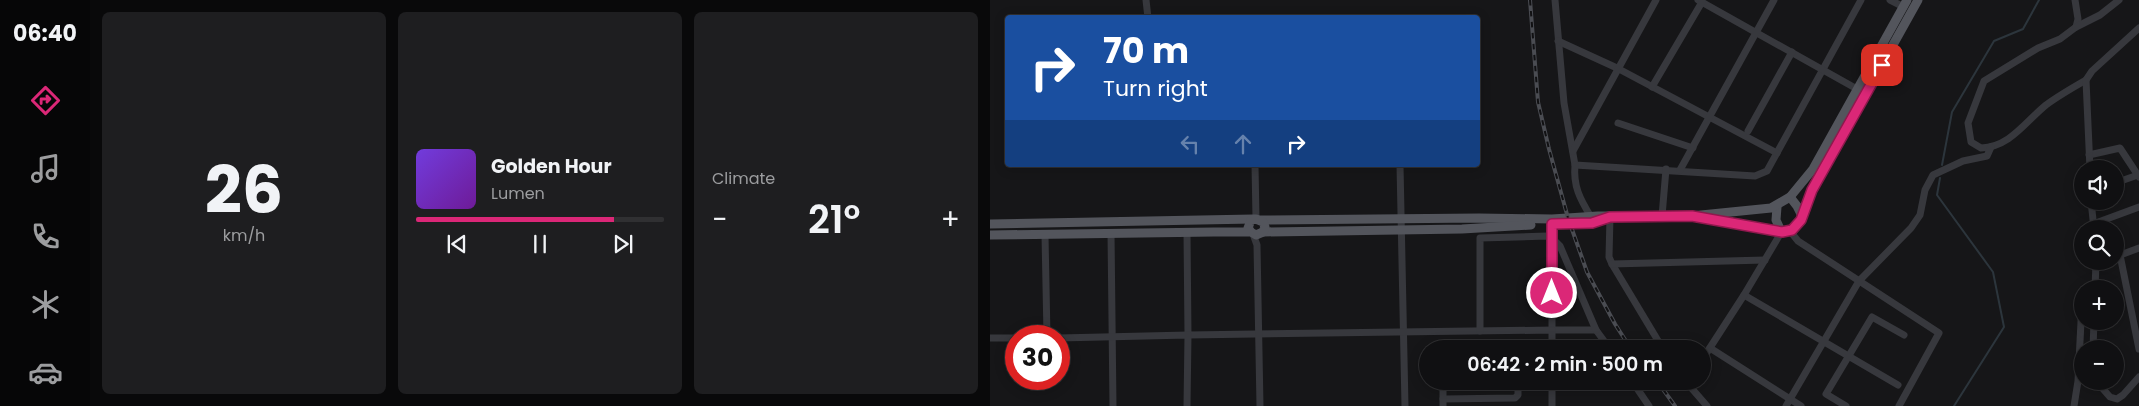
<!DOCTYPE html>
<meta charset="utf-8">
<style>
:root{--surface:#101012;--page:#1e1e20;--text:#f1f3f6;--muted:#9c9d9f;--line:#303032;--accent:#db2777}
body{margin:0;font-family:Poppins,sans-serif;background:var(--page);color:var(--text);height:100vh;display:flex;flex-direction:column;font-size:19px;white-space:nowrap}
*{box-sizing:border-box;margin:0}
p{font-size:16px;color:var(--muted)}
.icon{flex:none;width:28px;height:28px;fill:none;stroke:currentColor;stroke-width:2;stroke-linecap:round;stroke-linejoin:round}
.map{position:relative;flex:1;overflow:hidden}
.drawer{display:flex;flex-direction:column;gap:12px;padding:12px;background:#09090a;width:900px}
.drawer>*{flex:none}
.top-card{position:absolute;left:15px;top:15px;width:475px;height:152px;border-radius:5px;box-shadow:0 2px 12px #0003,0 0 0 1px var(--line);background:#1a4fa0;color:#fff;overflow:hidden}
.controls{position:absolute;left:1084px;top:160px;display:grid;gap:10px}
.controls a{display:grid;place-items:center;width:50px;height:50px;border-radius:50%;background:var(--surface);box-shadow:0 2px 12px #0003,0 0 0 1px var(--line);font-size:25px}
.speed{position:absolute;left:15px;top:325px;display:flex;gap:10px;font-size:25px;font-weight:700;text-align:center}
.speed>*{display:grid;place-content:center;width:65px;height:65px;border-radius:50%;background:var(--surface);box-shadow:0 2px 12px #0003,0 0 0 1px var(--line);line-height:1}
.speed .limit{border:8px solid #d22;background:#fff;color:#111}
.pin{position:absolute;display:grid;place-items:center;width:42px;height:42px;color:#fff;margin:-21px;border-radius:10px;box-shadow:0 2px 8px #0006}
.me{position:absolute;width:55px;margin:-28px;rotate:0deg;stroke-linejoin:round;filter:drop-shadow(0 0 4px #0008)}
.turn{display:flex;align-items:center;gap:18px;height:105px;padding:0 15px;font-size:22px}
.turn .icon{width:65px;height:65px;stroke-width:2.5}
.turn b{display:block;font-size:35px;line-height:42px}
.lanes{display:flex;align-items:center;height:48px;padding:0 15px;background:#0003;justify-content:center;gap:25px;direction:ltr}
.lanes .off{opacity:.35}
.big{font-size:38px;font-weight:600;line-height:1.1}
.drawer .widget{flex:1;display:flex;flex-direction:column;justify-content:center;gap:8px;min-width:0;padding:0 18px;border-radius:8px;background:var(--page)}
.drawer .dial{align-items:center;gap:0}
.dial b{font-size:65px;line-height:1}
.song{display:flex;align-items:center;gap:15px}
.cover{width:60px;height:60px;border-radius:8px;background:linear-gradient(135deg,hsl(260 70% 55%),hsl(280 70% 35%))}
.played{height:5px;border-radius:2px;background:linear-gradient(90deg,var(--accent) 80%,var(--line) 80%)}
.keys{display:flex;justify-content:space-around;direction:ltr}
.heat{display:flex;justify-content:space-between;align-items:center;font-size:28px;direction:ltr}
.drawer .tiles{flex:1;display:grid;gap:12px;grid-template-columns:repeat(3,1fr)}
.trip{position:absolute;left:429px;top:340px;width:292px;height:50px;border-radius:25px;background:var(--surface);box-shadow:0 2px 12px #0003,0 0 0 1px var(--line);font-weight:600;line-height:50px;text-align:center}
main{display:flex;flex:1;min-height:0}
.tab-bar{display:flex;flex-direction:column;width:90px;justify-content:space-around;align-items:center;background:#060607;color:var(--muted)}
.tab-bar .icon{width:35px;height:35px}
.tab-bar .active{color:var(--accent)}
.tab-bar b{font-size:22px;color:var(--text)}
.map>svg:first-child{display:block}
.lines{fill:none;stroke-linecap:round;stroke-linejoin:round}
.stream{stroke:#2c353c;stroke-width:2}
.minor{stroke:#37383d;stroke-width:7}
.major{stroke:#53555c;stroke-width:9}
.rail-casing{stroke:#4a4c52;stroke-width:4}
.rail{stroke:#111113;stroke-width:2;stroke-dasharray:5.5;stroke-linecap:butt}
.route-casing{stroke:#8e194d;stroke-width:12}
.route{stroke:#db2777;stroke-width:9}
</style>
<main>
<nav class="tab-bar">
<b>06:40</b>
<svg class="icon active" aria-label="directions" viewBox="0 0 24 24"><path d="M12 3l9 9-9 9-9-9zM9 14v-3h6M13 9l2 2-2 2"/></svg>
<svg class="icon" aria-label="music" viewBox="0 0 24 24"><path d="M9 18V5l10-2v13"/><circle cx="6" cy="18" r="3"/><circle cx="16" cy="16" r="3"/></svg>
<svg class="icon" aria-label="phone" viewBox="0 0 24 24"><path d="M5 4h4l2 5-3 2q2 4 5 5l2-3 5 2v4C11 20 4 13 5 4z"/></svg>
<svg class="icon" aria-label="climate" viewBox="0 0 24 24"><path d="M12 3v18M4 7l16 10M4 17L20 7"/></svg>
<svg class="icon" aria-label="car" viewBox="0 0 24 24"><path d="M5 17H2v-5l4-1 3-4h7l3 4 3 1v5h-3M9 17h6M6 11h13"/><circle cx="7" cy="17" r="2"/><circle cx="17" cy="17" r="2"/></svg>
</nav>
<section class="drawer">
<div class="tiles">
<div class="widget dial"><b>26</b><p>km/h</p></div>
<div class="widget">
<div class="song"><i class="cover"></i><div><b>Golden Hour</b><p>Lumen</p></div></div>
<div class="played"></div>
<div class="keys"><svg class="icon" aria-label="previous" viewBox="0 0 24 24"><path d="M18 5L8 12l10 7zM5 5v14"/></svg><svg class="icon" aria-label="pause" viewBox="0 0 24 24"><path d="M8 5v14M16 5v14"/></svg><svg class="icon" aria-label="next" viewBox="0 0 24 24"><path d="M6 5l10 7-10 7zM19 5v14"/></svg></div>
</div>
<div class="widget"><p>Climate</p>
<div class="heat"><a>−</a><b class="big">21°</b><a>+</a></div>
</div>
</div>
</section>
<div class="map">
<svg width="1149" height="406" viewBox="0 0 1149 406">
<rect width="100%" height="100%" fill="#161618"/>
<g class="lines">
<g class="stream">
<polyline points="952,165 962,112 1004,41 1033,29 1049,0"/>
<polyline points="950,178 947,195 1003,272 1014,327 964,406"/>
</g>
<g class="minor">
<polyline points="156,0 158,18"/>
<polyline points="565,0 574,103 585,165 765,176 777,171 871,0"/>
<polyline points="708,0 867,89"/>
<polyline points="900,0 914,7"/>
<path d="M1085,0L1088,19L1086,27L1070,39L1048,48L994,81L978,123L981,142L991,148C1020,147 1035,122 1056,105C1068,96 1082,88 1096,80"/>
<polyline points="1086,27 1110,15 1129,0"/>
<polyline points="568,41 627,68 787,153"/>
<polyline points="662,87 712,2"/>
<polyline points="628,123 703,148"/>
<polyline points="758,131 802,52"/>
<polyline points="583,151 666,0"/>
<polyline points="1099,155 1130,148 1149,177"/>
<polyline points="265,165 266,219"/>
<polyline points="410,165 415,406"/>
<path d="M585,165C583,186 590,199 601,217"/>
<polyline points="1100,169 1096,80 1102,71 1149,28"/>
<polyline points="690,170 784,0"/>
<polyline points="1125,183 1148,175"/>
<polyline points="1101,201 1104,229"/>
<polyline points="672,216 676,169"/>
<polyline points="620,217 619,257 622,264 673,349"/>
<polyline points="562,224 562,330 606,330 620,349"/>
<polyline points="1103,224 1149,207"/>
<polyline points="800,231 808,241 949,333 909,406"/>
<polyline points="197,232 198,335 562,330 562,349"/>
<polyline points="121,233 123,406"/>
<polyline points="263,234 267,245 270,406"/>
<polyline points="55,235 57,336"/>
<polyline points="1130,255 1149,349"/>
<polyline points="1125,257 1149,248"/>
<polyline points="622,264 775,260"/>
<polyline points="1105,289 1106,262"/>
<polyline points="754,295 908,385"/>
<polyline points="490,331 490,238 557,236 562,238 570,246 606,330"/>
<polyline points="0,338 26,338"/>
<polyline points="69,338 198,335 197,406"/>
<polyline points="720,348 811,406"/>
<polyline points="1103,349 1104,321"/>
<polyline points="712,360 754,295 792,231"/>
<polyline points="562,381 562,406"/>
<polyline points="642,381 659,406"/>
<polyline points="1106,381 1120,397 1127,399 1133,395 1149,377"/>
<polyline points="697,383 717,406"/>
<polyline points="453,399 525,398 528,395 528,381"/>
<polyline points="453,406 453,381"/>
<polyline points="796,406 869,281 921,228 930,215 935,190 943,175 973,161 997,156 1001,147"/>
<polyline points="856,406 836,394 882,317 914,335"/>
<polyline points="1084,406 1088,381 1092,302"/>
</g>
<g class="major">
<polyline points="800,197 807,206 812,216"/>
<polyline points="787,207 786,220 791,231"/>
<path d="M709,218L792,231C813,231 815,205 822,190L928,0"/>
<polyline points="271,220 489,218 562,219 608,216 701,216 781,208 800,197 823,169 917,0"/>
<polyline points="0,224 263,219"/>
<polyline points="273,232 472,229 541,225"/>
<polyline points="0,235 224,232 261,232 266,235 273,232 275,227 273,222 266,219 261,220 258,228 261,232"/>
</g>
<g class="rail-casing">
<g id="rail">
<polyline points="540,0 548,102 559,149 578,218 597,272 625,324 641,349"/>
<polyline points="667,381 685,406"/>
</g>
</g>
<use href="#rail" class="rail"/>
</g>
<g class="lines">
<g class="route-casing">
<polyline id="route" points="562,293 562,224 602,223 620,217 702,216 792,232 802,230 811,220 822,190 892,65"/>
</g>
<use href="#route" class="route"/>
</g>
</svg>
<div class="controls">
<a><svg class="icon" aria-label="sound" viewBox="0 0 24 24"><path d="M4 9h4l5-4v14l-5-4H4zM17 9q2 3 0 6"/></svg></a>
<a><svg class="icon" aria-label="search" viewBox="0 0 24 24"><circle cx="10" cy="10" r="6"/><path d="M15 15l6 6"/></svg></a>
<a>+</a>
<a>−</a>
</div>
<div class="speed"><div class="limit">30</div></div>
<div class="pin" style="left:892px;top:65px;background:#d93025"><svg class="icon" aria-label="arrive" viewBox="0 0 24 24"><path d="M6 21V4h12l-3 4 3 4H6"/></svg></div>
<svg class="me" style="left:562px;top:293px" viewBox="-20 -20 40 40"><circle r="17" fill="#db2777" stroke="#fff" stroke-width="3"/><path d="M0-11L8 9 0 5-8 9z" fill="#fff"/></svg>
<div class="trip">06:42 · 2 min · 500 m</div>
<div class="top-card">
<div class="turn"><svg class="icon" aria-label="right" viewBox="0 0 24 24"><path d="M7 20v-9h11M14 6l5 5-5 5"/></svg><div><b>70 m</b>Turn right</div></div>
<div class="lanes"><svg class="icon off" aria-label="left" viewBox="0 0 24 24"><path d="M17 20v-9H6M10 6l-5 5 5 5"/></svg><svg class="icon off" aria-label="ahead" viewBox="0 0 24 24"><path d="M12 20V5M6 11l6-6 6 6"/></svg><svg class="icon" aria-label="right" viewBox="0 0 24 24"><path d="M7 20v-9h11M14 6l5 5-5 5"/></svg></div>
</div>
</div>
</main>
